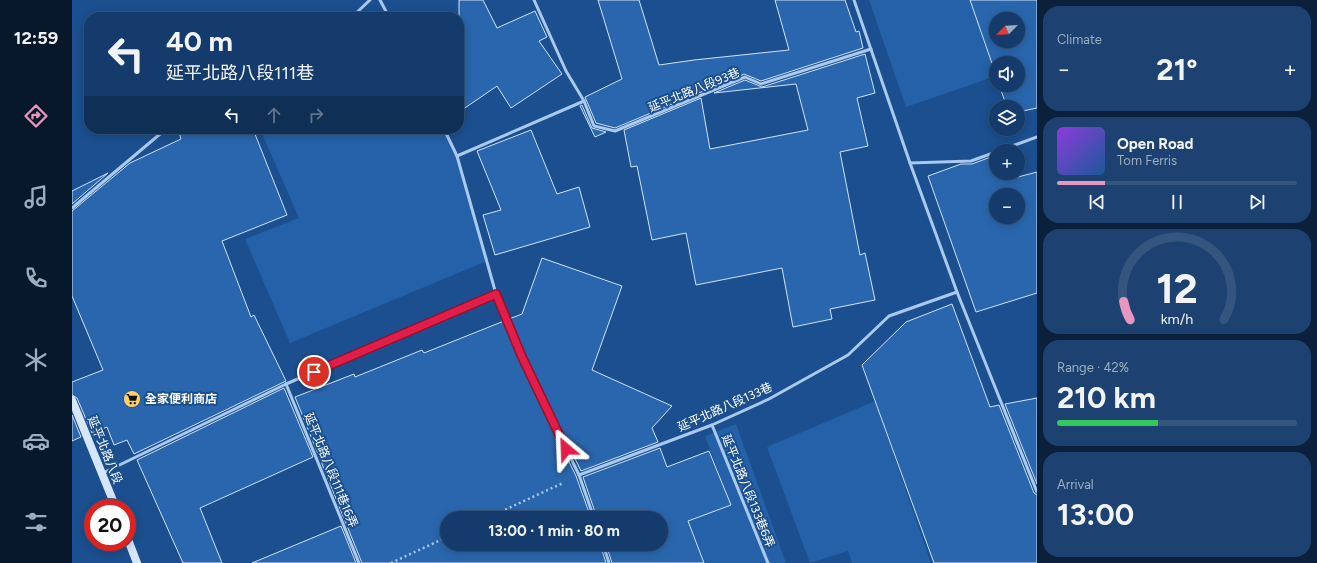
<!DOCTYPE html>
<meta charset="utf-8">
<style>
:root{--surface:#143b6b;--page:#1d4271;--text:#f1f3f6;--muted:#9dadc1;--line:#33557e;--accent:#e797bd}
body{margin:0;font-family:Figtree,"Noto Sans TC",sans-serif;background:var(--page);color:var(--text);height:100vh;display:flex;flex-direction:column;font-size:15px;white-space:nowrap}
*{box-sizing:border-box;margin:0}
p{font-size:13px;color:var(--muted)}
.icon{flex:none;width:22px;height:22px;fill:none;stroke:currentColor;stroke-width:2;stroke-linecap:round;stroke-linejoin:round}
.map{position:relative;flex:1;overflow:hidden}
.side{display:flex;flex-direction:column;gap:6px;padding:6px;background:#0b203b;width:280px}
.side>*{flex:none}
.top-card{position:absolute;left:12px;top:12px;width:380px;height:122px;border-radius:16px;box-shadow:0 2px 10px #0003,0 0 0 1px var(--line);background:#143b6b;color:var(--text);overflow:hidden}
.needle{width:26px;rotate:246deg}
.tools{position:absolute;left:917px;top:12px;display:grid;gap:8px}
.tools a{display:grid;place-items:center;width:36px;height:36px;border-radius:50%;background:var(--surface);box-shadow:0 2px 10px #0003,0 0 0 1px var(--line);font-size:20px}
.speed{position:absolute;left:12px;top:499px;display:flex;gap:8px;font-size:20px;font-weight:700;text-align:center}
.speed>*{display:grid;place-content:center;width:52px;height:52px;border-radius:50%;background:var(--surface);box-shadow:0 2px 10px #0003,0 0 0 1px var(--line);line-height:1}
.speed .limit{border:6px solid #d22;background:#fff;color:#111}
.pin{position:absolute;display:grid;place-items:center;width:34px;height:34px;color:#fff;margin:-17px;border:2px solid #fff;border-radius:50%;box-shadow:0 1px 4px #0007}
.me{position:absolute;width:44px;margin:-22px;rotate:334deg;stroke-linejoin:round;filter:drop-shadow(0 0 3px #0008)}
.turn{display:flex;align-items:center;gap:14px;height:84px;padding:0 16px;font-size:18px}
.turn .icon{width:52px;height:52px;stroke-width:2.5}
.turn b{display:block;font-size:28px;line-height:34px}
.lanes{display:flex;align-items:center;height:38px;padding:0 16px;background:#0003;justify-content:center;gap:20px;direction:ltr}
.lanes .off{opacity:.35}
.big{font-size:30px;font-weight:700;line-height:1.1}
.side .card{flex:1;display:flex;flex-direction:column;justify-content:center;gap:6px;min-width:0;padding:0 14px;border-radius:16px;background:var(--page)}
.side .dial{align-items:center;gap:0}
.dial svg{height:104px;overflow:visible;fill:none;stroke:var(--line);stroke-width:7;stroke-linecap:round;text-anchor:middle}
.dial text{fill:var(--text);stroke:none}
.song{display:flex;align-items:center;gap:12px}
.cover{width:48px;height:48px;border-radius:6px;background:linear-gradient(135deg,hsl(270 70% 55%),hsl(210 70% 35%))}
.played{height:4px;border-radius:2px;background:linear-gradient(90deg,var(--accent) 20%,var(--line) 20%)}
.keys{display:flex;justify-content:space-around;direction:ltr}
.heat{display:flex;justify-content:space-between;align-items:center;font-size:22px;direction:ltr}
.charge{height:6px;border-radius:3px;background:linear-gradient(90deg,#34c759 42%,var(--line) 0)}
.trip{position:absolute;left:368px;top:511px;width:228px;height:40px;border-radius:20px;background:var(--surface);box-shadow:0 2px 10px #0003,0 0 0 1px var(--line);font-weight:700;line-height:40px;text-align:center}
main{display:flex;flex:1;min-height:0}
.menu{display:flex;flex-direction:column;width:72px;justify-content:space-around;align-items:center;background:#08182b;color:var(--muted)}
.menu .icon{width:28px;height:28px}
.menu .on{color:var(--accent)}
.menu b{font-size:18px;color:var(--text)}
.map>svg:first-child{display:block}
.green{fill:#2461a8}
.building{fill:#2a66ad;stroke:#cfe3fa;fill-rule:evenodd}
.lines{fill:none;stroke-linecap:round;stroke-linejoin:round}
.path{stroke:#a9c9ee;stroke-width:2.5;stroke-dasharray:2 3;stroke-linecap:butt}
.lane{stroke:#a9c9ee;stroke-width:3}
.secondary{stroke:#d6e6fa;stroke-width:8}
.route-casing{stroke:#92132f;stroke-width:10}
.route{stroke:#e11d48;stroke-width:7}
.labels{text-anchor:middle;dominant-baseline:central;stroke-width:4;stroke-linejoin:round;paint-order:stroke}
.street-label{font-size:12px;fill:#fff;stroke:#1b4f8f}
.poi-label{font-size:12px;font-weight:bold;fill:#fff;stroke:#1b4f8f;text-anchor:start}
</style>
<main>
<nav class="menu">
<b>12:59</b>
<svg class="icon on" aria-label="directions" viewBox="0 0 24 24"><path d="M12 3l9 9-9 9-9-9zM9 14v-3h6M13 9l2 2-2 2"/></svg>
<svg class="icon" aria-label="music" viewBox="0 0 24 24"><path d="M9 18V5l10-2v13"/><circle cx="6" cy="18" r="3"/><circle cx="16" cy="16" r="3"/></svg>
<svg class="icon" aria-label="phone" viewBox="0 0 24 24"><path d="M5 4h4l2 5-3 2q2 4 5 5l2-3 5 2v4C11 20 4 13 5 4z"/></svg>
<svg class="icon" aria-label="climate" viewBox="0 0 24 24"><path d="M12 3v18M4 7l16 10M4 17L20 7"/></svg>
<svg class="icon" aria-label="car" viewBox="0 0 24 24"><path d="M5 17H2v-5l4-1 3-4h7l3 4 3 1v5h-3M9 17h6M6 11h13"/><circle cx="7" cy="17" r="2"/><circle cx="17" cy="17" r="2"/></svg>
<svg class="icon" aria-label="filters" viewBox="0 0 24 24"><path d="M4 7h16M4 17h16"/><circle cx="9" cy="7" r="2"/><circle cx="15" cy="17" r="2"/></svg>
</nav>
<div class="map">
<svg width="965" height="563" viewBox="0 0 965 563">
<rect width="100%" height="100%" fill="#1b4f8f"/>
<g class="green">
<polygon points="797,0 898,0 924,76 834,107"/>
<polygon points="188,129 372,129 385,156 415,261 218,343 173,239 227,218"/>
<polygon points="803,401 859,563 780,563 776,551 738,563 695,447"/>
<polygon points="664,424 714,563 632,563 616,521 659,505 633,436"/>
</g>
<g class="building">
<polygon points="387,0 411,0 425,28 463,11 475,37 467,41 490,74 439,108 425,86 387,112"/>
<polygon points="526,0 567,0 587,65 622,60 717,50 703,0 773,0 784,32 787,31 791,48 689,81 672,74 543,128 524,123 513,97 550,79"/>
<path d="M898,0H965V108L946,112V107H935L927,85H946V63H924V75ZM924,19H946V41H924Z"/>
<polygon points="793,54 803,93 785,98 796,146 768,152 788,255 793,253 803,300 758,309 760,319 721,327 710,268 624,285 614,233 580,240 565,166 559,167 552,130 629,98 638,149 736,130 724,84 642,93 673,80 690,87"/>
<polygon points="510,105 520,128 534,132 523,137 508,106"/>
<polygon points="106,129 181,129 215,215 150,241 179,317 182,315 214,381 62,454 55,440 42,445 35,427 20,433 5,398 0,395 0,382 31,370 0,296 0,211 58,163 109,139"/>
<polygon points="459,130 485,194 507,187 518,227 423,255 411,215 429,210 405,151"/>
<path d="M924,155V173H945L946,177L965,172V293L904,312L856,176L889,164H900ZM924,195H946V217H924Z"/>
<polygon points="36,173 0,204 0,191"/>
<polygon points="470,258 550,286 520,370 600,406 580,428 586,442 509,471 453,356 437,319 450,314"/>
<polygon points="880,304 918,407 927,405 962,493 965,495 965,563 862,563 790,365 834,322"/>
<polygon points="432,321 447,358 504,476 519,518 375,518 375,544 528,544 534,563 290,563 223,397 282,374 283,377 350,350 352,353"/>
<polygon points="212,388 241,457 128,508 150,563 111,563 65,460"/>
<polygon points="965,398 965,484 933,404"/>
<polygon points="0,415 9,437 0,441"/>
<polygon points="588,448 595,467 637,451 659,505 616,521 632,563 540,563 534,544 589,544 589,518 525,518 511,477"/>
<polygon points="269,526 284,563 180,563"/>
</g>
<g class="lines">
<g class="path">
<polyline points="415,518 491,483"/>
<polyline points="319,563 375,537"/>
</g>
<g class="lane">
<polyline points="308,0 317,17"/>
<polyline points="462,0 494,71 512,101"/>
<polyline points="782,0 838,163 885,292 965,492"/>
<polyline points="280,17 298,0"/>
<polyline points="372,129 385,156 424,294 450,357 507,475 522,518"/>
<polyline points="926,151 965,137"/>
<polyline points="385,156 512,101 522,126 543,131 673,77 689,84 799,49"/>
<polyline points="838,163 899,161 924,152"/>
<polyline points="0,208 94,129"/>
<polyline points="214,384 287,563"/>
<polyline points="640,425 696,563"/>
<polyline points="31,473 214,384 424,294"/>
<polyline points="507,475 640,425 697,399 776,355 817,316 885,292"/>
<polyline points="531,544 537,563"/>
</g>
<g class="secondary">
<polyline points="0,400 44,508"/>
<polyline points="55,537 65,563"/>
</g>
</g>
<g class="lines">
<g class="route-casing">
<polyline id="route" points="242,372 424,294 450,357 494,449"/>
</g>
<use href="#route" class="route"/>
</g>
<defs>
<g id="supermarket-disc" transform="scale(0.9)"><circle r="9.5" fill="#ffd166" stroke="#1b4f8f"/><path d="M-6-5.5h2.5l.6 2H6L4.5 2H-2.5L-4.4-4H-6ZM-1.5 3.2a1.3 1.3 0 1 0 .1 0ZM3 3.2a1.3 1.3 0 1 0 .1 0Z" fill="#111"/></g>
</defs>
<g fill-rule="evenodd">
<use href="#supermarket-disc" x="60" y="399"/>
</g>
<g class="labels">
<g class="street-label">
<text transform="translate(622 90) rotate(-22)">延平北路八段93巷</text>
<text transform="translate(653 407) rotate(-24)">延平北路八段133巷</text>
<text transform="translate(33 450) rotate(68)">延平北路八段</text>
<text transform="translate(259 470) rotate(68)">延平北路八段111巷16弄</text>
<text transform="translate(676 491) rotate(68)">延平北路八段133巷6弄</text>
</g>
<g class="poi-label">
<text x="73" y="399">全家便利商店</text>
</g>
</g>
</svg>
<div class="tools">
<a><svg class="needle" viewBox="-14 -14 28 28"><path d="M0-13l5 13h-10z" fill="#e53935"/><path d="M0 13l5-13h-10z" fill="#9dadc1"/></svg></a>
<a><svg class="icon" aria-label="sound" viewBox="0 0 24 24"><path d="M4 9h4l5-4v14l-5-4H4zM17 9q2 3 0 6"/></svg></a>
<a><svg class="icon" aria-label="layers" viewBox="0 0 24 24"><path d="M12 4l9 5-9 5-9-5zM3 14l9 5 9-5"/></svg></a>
<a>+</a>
<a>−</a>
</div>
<div class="speed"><div class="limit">20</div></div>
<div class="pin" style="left:242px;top:372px;background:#d93025"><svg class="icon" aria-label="arrive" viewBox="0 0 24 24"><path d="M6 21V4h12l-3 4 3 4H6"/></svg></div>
<svg class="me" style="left:494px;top:449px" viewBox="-20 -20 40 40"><path d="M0-17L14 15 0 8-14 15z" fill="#e11d48" stroke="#fff" stroke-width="4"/></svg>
<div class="trip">13:00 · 1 min · 80 m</div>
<div class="top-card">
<div class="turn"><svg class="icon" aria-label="left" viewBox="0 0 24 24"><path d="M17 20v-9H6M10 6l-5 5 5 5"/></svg><div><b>40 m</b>延平北路八段111巷</div></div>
<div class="lanes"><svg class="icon" aria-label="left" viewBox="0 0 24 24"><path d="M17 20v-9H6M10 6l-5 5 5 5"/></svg><svg class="icon off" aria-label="ahead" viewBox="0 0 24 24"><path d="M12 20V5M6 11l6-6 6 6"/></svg><svg class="icon off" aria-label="right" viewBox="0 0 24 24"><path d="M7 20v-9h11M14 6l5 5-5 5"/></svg></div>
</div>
</div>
<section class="side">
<div class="card"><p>Climate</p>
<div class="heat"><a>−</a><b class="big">21°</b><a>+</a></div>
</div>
<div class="card">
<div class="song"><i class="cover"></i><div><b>Open Road</b><p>Tom Ferris</p></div></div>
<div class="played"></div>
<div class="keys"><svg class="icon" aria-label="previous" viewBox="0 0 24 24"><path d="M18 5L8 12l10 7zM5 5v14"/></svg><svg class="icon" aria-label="pause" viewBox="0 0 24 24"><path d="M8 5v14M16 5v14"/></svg><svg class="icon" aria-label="next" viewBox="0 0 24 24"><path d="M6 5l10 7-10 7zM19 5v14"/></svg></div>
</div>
<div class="card dial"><svg viewBox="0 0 100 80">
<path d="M14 69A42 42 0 1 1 86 69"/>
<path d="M14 69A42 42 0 0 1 9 55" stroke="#e797bd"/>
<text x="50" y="56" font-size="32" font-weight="700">12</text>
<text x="50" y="72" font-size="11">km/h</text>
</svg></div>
<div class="card"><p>Range · 42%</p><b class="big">210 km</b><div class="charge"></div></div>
<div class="card"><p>Arrival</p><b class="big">13:00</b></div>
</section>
</main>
